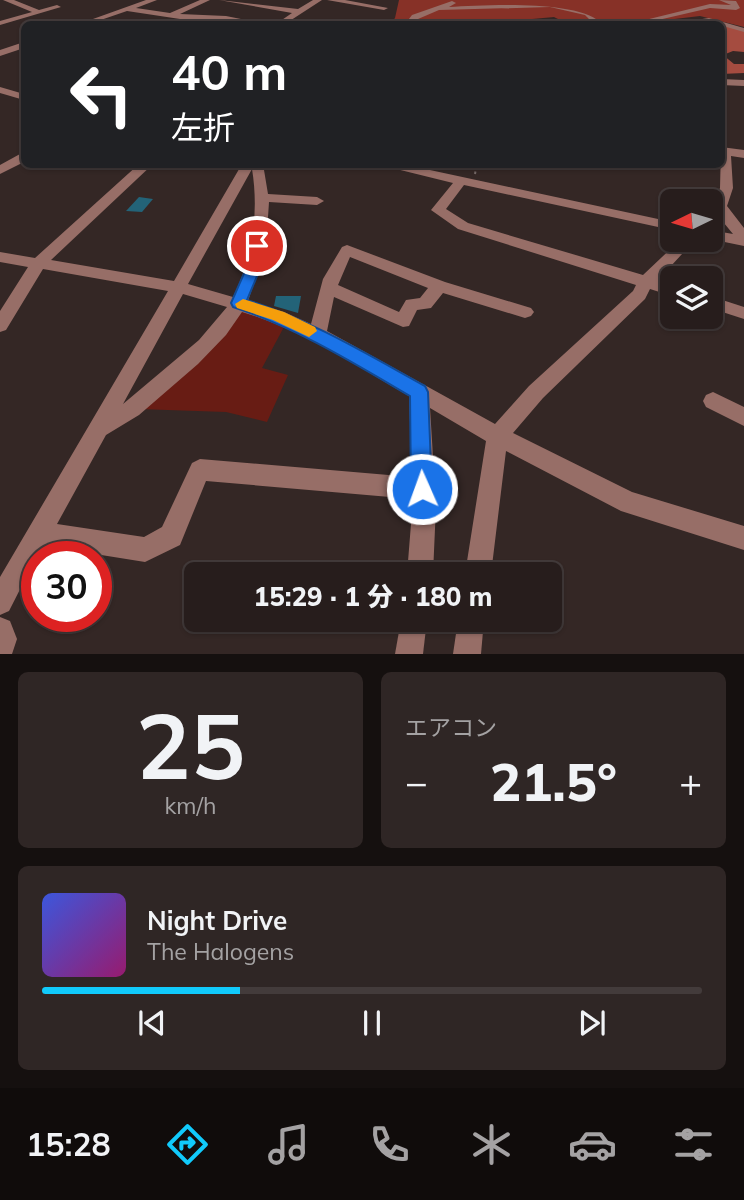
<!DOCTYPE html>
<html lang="ja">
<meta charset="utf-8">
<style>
:root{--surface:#271d1c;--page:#2f2625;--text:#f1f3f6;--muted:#a4a2a3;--line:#433b3b;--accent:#11cafb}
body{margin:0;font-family:Mulish,"Noto Sans JP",sans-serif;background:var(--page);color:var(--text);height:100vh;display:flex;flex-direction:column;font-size:26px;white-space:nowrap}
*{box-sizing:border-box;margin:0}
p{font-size:23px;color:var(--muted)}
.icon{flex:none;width:38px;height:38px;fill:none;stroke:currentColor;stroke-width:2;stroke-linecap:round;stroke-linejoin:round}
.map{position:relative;height:654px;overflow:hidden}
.panel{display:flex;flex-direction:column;gap:18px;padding:18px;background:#15100f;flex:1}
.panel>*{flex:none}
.banner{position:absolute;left:21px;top:21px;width:704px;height:147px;border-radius:10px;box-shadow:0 2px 5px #0004,0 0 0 2px var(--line);background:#202124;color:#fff;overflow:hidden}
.needle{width:46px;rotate:265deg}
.controls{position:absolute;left:660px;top:189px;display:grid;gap:14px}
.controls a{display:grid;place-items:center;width:63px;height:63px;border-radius:10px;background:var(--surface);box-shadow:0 2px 5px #0004,0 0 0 2px var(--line);font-size:35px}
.speed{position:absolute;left:21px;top:541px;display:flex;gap:14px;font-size:35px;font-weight:700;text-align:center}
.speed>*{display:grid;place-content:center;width:91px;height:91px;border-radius:50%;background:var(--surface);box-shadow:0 2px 5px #0004,0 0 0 2px var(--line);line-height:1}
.speed .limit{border:10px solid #d22;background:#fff;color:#111}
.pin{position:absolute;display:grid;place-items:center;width:60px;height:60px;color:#fff;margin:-30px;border:4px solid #fff;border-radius:50%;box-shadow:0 2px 7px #0007}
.me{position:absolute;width:77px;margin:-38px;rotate:358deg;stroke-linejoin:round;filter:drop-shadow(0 0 5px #0008)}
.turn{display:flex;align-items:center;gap:24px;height:147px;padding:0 35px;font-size:32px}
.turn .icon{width:91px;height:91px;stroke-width:2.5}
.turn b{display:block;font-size:49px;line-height:60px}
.big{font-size:52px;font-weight:800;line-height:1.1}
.panel .widget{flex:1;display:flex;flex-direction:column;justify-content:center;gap:10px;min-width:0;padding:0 24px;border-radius:10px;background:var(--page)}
.panel .dial{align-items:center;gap:0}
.dial b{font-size:91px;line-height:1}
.song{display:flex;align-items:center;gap:21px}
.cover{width:84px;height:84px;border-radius:10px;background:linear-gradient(135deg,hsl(230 70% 55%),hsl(320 70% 35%))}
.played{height:7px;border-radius:4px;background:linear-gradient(90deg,var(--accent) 30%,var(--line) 30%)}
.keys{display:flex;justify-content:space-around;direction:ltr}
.heat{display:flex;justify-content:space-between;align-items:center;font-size:38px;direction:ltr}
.panel .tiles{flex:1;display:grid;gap:18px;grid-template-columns:1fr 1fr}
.widget:last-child{grid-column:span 2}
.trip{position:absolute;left:184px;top:562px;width:378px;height:70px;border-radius:10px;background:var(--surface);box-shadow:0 2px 5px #0004,0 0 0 2px var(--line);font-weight:800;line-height:70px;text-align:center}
.tabs{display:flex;height:112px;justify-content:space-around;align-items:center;background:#100c0b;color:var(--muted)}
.tabs .icon{width:49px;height:49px}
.tabs .selected{color:var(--accent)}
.tabs b{font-size:32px;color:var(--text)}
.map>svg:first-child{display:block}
.green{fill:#681c14}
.forest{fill:#873127}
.water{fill:#a54c40}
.building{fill:#236378}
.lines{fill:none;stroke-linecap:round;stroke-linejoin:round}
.path{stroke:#766a68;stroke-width:2;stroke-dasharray:2.5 2;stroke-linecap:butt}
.minor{fill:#976e67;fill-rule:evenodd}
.route{fill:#1a73e8;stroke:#114b97;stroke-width:2}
.slow{fill:#f59e0b}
</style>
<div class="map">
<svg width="744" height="654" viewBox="0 0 744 654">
<rect width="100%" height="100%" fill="#342725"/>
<polygon class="green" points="240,309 285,325 262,368 288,375 267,422 226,412 138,409"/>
<polygon class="forest" points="399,0 744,0 744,27 700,16 666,20 669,23 663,24 568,24 554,17 477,24 390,24 395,18"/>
<polygon class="water" points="709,24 722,24 744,31 744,52 733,51 723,55 734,64 744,64 744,73 721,74 721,24"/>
<g class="building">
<polygon points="139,197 153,199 142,212 126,211"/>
<polygon points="276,296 301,296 298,313 274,306"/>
</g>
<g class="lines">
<polyline class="path" points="475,174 477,164"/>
<g class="minor">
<polygon points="3,0 14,0 39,10 57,5 61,7 0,25 0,21 32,12"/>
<polygon points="146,0 157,0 136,8 170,13 200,0 210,0 180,14 226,16 266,24 190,20 172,24 180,19 127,11 89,24 79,24"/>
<polygon points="219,0 298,9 313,0 322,0 285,24 276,24 292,13"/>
<polygon points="327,0 345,0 388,8 384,10"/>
<polygon points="719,0 736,1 740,8 736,10 710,8 641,24 629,24 710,4 731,5"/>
<path d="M452,1L456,3L449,7C487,5 575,0 600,22L588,24L591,21L585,15L550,7L439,10L418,19L413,24H405L412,15Z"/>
<polygon points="709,18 744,28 744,32 709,22 675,23"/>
<polygon points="24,42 24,48 0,56 0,50"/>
<polygon points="721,79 744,80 744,86 721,85"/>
<polygon points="0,87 24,94 24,100 0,93"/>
<polygon points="721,147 744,150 744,158 731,156 733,188 727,206 744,228 744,246 710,239 710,230 733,234 719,217 710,223 710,210 720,188"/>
<polygon points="20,154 24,154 24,162 0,174 0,165"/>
<path d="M139,164H153L51,260L174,281L242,164H263L268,194L317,197L324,201L317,205L269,202L266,247L248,301L284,312L311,324L323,279L342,247L347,245L445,282L531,308L534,312L531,316L525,318L443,293L431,308L417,310L409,326L403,327L334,297L327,331L495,424L529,386L633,291L636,285L458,229L431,210L453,183L376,164H402L672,222V230L464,185L446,209L468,223L643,275L680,240H695L658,280L672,284V296L650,289L645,299L543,398L513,433L632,492L744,526V550L621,511L506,451L491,574H465L486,441L430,408L436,506L433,574H407L413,499L206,481L180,545L145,562L45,546L37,556L9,611L0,615V577L168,291L43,269L6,330L0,332V311L28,267L0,262V252L35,258ZM252,169C259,212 253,257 233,297L188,284ZM350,257L428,288L420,298L406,300L399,312L338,285ZM183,294L227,307L199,340L123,404ZM242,312C303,330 355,365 409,396L412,477L200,459L192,463L162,527L144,537L57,524L106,435L139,415L198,364L226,335Z"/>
<polygon points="710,296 744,307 744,319 710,308"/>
<polygon points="713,392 744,407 744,426 706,407 703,401 706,395"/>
<polygon points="0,617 10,621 17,639 12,654 0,654"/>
<polygon points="401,620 427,620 423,654 395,654"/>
<polygon points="458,620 484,620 481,654 453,654"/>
</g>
</g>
<path class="route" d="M257,241L264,246L260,269L247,300C311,320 367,354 425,386L428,392L432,489L429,497L422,500L414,497L411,489L410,396C352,362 297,328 233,307L231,303L246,269L251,246Z"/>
<polygon class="slow" points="243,299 284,312 315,327 317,331 309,337 273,320 237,308 235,304"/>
</svg>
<div class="controls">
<a><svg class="needle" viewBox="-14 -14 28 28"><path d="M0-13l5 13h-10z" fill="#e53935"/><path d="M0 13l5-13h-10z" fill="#a4a2a3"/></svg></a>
<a><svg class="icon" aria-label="layers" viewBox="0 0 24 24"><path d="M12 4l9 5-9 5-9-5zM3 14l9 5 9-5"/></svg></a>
</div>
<div class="speed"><div class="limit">30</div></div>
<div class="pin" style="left:257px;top:246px;background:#d93025"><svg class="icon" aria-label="arrive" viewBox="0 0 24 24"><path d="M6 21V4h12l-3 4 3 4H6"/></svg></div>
<svg class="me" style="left:422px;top:489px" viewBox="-20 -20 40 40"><circle r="17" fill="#1a73e8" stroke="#fff" stroke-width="3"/><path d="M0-11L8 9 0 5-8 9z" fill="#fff"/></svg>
<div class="trip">15:29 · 1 分 · 180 m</div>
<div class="banner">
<div class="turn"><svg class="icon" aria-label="left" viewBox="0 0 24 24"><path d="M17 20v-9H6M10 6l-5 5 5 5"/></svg><div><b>40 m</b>左折</div></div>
</div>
</div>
<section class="panel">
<div class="tiles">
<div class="widget dial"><b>25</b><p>km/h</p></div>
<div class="widget"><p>エアコン</p>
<div class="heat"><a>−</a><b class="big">21.5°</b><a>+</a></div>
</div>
<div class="widget">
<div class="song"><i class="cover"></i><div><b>Night Drive</b><p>The Halogens</p></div></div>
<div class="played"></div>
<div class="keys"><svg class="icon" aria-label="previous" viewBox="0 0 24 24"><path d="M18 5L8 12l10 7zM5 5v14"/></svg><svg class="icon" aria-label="pause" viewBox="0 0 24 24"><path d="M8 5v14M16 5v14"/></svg><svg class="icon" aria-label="next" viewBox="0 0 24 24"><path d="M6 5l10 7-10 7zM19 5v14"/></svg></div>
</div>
</div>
</section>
<nav class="tabs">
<b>15:28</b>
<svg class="icon selected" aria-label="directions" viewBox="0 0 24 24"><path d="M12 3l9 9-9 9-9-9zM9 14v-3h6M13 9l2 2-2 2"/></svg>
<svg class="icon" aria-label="music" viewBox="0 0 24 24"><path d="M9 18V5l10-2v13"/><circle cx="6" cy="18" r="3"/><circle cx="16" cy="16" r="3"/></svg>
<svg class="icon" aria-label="phone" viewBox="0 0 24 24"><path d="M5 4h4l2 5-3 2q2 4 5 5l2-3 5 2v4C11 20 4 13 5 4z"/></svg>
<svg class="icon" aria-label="climate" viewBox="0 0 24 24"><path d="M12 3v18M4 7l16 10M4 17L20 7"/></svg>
<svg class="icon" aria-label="car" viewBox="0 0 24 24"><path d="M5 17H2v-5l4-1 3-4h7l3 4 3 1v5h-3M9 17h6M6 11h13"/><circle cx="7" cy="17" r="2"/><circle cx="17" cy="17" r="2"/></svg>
<svg class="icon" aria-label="filters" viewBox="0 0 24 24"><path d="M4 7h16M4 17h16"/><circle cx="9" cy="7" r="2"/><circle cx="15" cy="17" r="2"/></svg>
</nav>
